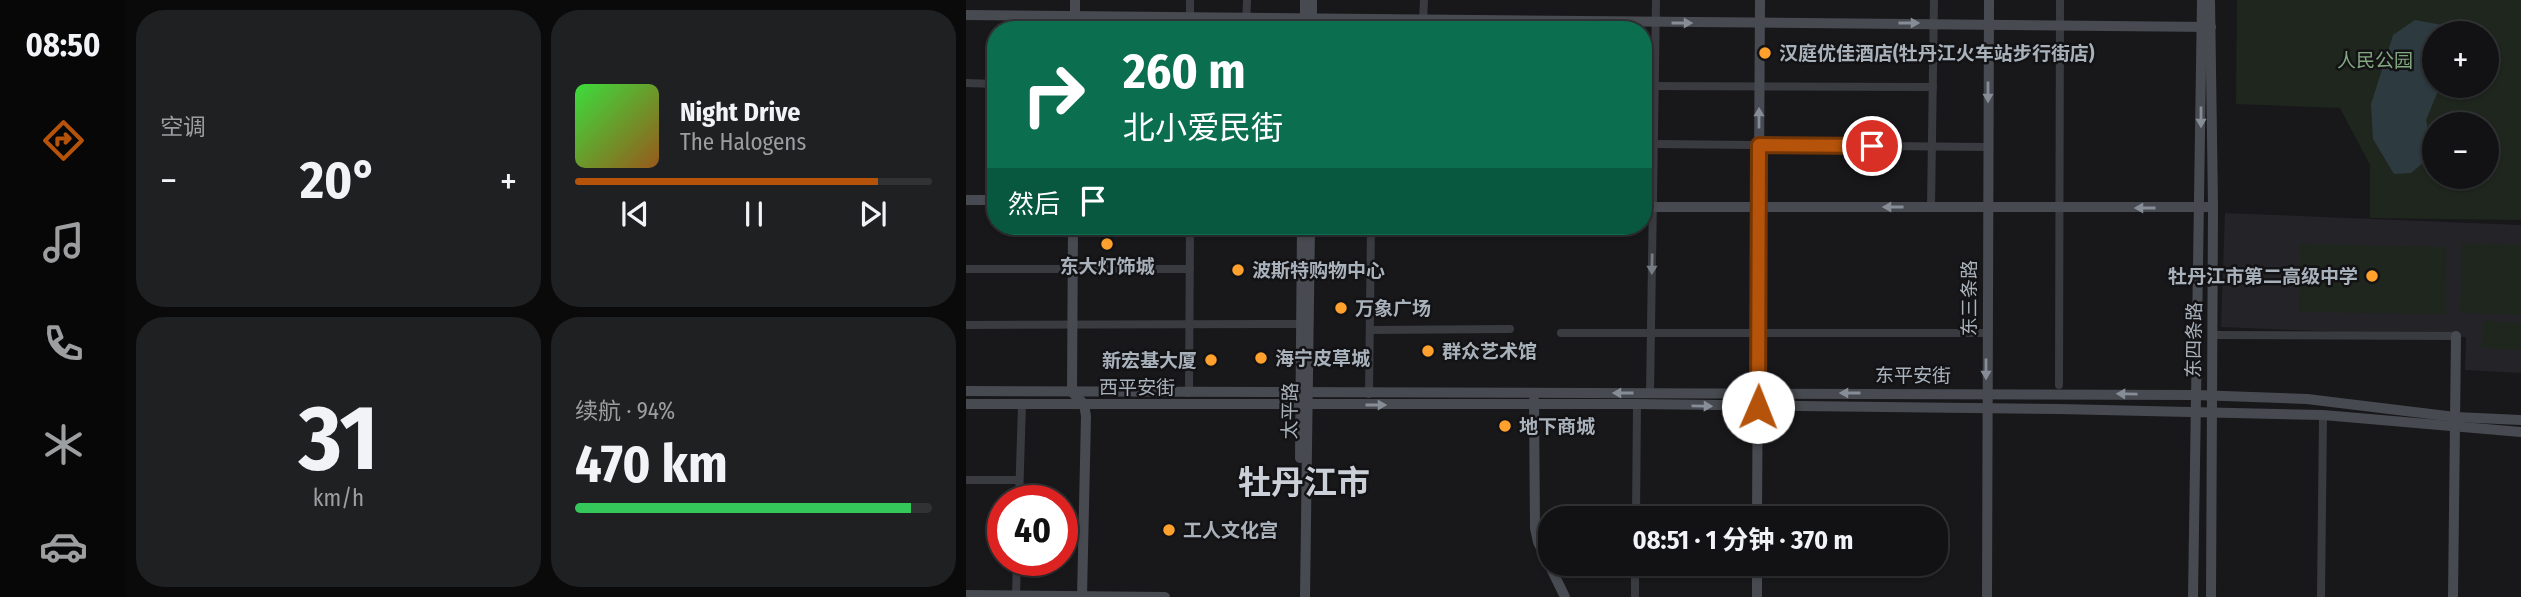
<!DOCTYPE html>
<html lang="zh">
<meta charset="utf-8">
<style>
:root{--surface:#121214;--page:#1f2022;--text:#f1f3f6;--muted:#9c9ea0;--line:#313234;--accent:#b45309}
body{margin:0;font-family:"Fira Sans Condensed","Noto Sans SC",sans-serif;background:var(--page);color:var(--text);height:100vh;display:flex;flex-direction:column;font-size:26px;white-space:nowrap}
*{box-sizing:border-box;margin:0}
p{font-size:23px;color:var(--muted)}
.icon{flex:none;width:38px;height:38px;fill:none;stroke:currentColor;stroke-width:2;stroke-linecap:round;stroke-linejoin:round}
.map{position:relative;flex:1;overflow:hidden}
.drawer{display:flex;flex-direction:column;gap:10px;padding:10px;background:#0a0a0b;width:840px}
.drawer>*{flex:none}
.banner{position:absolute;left:21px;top:21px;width:665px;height:214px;border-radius:28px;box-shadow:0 2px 5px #0004,0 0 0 2px var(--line);background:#0b6e4f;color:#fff;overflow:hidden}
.buttons{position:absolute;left:1456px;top:21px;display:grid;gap:14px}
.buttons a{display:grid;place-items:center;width:77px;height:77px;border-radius:50%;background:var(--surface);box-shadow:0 2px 5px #0004,0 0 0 2px var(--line);font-size:35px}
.speed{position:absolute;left:21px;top:485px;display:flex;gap:14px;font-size:35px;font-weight:700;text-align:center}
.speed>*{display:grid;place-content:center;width:91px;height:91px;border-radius:50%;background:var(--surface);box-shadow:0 2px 5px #0004,0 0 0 2px var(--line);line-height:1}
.speed .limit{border:10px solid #d22;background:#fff;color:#111}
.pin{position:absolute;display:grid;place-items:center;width:60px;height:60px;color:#fff;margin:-30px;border:4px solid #fff;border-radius:50%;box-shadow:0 2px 7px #0007}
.me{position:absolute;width:77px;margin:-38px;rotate:1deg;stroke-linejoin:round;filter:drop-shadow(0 0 5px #0008)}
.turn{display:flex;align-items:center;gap:24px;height:147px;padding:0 21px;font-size:32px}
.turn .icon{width:91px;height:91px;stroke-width:2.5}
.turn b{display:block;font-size:49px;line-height:60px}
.then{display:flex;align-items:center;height:66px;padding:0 21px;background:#0003;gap:14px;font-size:26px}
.big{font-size:52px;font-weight:700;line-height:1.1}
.drawer .tile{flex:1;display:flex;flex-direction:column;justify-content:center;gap:10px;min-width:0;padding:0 24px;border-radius:28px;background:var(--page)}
.drawer .dial{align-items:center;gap:0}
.dial b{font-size:91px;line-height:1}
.song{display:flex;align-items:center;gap:21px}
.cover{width:84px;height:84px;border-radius:10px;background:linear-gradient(135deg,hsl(120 70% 55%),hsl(30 70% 35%))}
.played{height:7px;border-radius:4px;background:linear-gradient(90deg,var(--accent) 85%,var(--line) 85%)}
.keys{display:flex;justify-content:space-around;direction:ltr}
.heat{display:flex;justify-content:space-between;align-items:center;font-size:38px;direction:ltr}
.charge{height:10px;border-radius:5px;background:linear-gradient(90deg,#34c759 94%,var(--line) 0)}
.drawer .tiles{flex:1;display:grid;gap:10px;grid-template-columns:repeat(2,1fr)}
.trip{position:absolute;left:572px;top:506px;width:410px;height:70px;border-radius:28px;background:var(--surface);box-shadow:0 2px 5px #0004,0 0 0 2px var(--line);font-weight:700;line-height:70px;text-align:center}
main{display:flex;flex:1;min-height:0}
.menu{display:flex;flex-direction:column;width:126px;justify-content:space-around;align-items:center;background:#070708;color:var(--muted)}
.menu .icon{width:49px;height:49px}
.menu .selected{color:var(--accent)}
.menu b{font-size:32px;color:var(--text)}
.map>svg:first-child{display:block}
.built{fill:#242428}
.green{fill:#1e261e;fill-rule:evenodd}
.water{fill:#2d3a40}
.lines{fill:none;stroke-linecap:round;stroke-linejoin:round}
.street{stroke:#393b40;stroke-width:8}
.secondary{stroke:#474a50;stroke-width:10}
.oneway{fill:#878d96}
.oneway2{fill:#777c84}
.route-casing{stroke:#753606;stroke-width:18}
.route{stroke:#b45309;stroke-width:12}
.poi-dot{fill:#ffa12c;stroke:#131316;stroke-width:2.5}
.labels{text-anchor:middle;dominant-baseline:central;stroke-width:5;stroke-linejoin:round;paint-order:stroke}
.poi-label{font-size:19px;font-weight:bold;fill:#a9b1bb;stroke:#131316;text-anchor:start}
.park-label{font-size:19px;fill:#81a87f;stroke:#131316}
.street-label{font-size:19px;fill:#a9b1bb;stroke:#131316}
.town-label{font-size:33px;font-weight:bold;fill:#cbcfd7;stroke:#131316}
</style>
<main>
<nav class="menu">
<b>08:50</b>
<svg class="icon selected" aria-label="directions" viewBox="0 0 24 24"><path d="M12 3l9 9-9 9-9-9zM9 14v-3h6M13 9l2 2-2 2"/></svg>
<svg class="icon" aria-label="music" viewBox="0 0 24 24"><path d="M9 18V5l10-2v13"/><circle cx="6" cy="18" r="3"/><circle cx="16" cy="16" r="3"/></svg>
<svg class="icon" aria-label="phone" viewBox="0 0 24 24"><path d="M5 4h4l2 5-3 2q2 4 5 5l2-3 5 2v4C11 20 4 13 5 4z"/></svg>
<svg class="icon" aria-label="climate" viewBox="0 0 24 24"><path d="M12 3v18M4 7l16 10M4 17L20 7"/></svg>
<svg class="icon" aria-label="car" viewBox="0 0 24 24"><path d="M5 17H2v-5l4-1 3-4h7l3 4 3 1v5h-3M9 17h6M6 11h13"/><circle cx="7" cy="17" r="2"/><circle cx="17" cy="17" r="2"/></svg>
</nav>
<section class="drawer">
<div class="tiles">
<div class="tile"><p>空调</p>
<div class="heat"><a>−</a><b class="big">20°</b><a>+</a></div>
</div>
<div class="tile">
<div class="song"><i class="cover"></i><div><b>Night Drive</b><p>The Halogens</p></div></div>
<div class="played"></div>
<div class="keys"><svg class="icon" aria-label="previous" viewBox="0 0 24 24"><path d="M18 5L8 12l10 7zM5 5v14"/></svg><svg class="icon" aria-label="pause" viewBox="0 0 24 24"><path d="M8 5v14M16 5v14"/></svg><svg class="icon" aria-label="next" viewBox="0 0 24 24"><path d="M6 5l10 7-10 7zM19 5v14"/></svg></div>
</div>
<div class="tile dial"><b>31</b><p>km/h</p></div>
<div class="tile"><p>续航 · 94%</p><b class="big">470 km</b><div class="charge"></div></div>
</div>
</section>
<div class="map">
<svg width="1555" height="597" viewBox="0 0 1555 597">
<rect width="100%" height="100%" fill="#18181b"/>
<polygon class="built" points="1259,213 1555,225 1555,373 1499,370 1500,337 1255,327"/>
<g class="green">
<path d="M1271,0H1555V220L1404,218V165L1374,108L1270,104ZM1468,33H1521V86H1468ZM1468,124H1521V177H1468Z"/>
<polygon points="1496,243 1555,245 1555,315 1494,313"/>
<polygon points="1334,244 1480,247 1479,314 1333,312"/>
<polygon points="1517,321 1555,323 1555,350 1516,348"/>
</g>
<polygon class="water" points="1449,20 1482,26 1499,33 1468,33 1468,86 1474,86 1460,120 1465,144 1458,162 1445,173 1428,174 1407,139 1405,104 1427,35"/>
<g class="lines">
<g class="street">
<polyline points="457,21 458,0"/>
<polyline points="224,30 224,0"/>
<polyline points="280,30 281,0"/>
<polyline points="0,83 30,84"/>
<polyline points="677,86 967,87"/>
<polyline points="688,144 1022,147"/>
<polyline points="965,207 968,0"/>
<polyline points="0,269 224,269"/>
<polyline points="0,325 335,324"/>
<polyline points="404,330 544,329"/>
<polyline points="595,333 1021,333"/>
<polyline points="1246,335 1490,336"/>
<polyline points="1093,385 1094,0"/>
<polyline points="223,393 224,226"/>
<polyline points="684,393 690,0"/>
<polyline points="403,394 405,226"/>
<polyline points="0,480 53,480"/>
<polyline points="53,500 56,404"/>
<polyline points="670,518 671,404"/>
<polyline points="572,542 584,542"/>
<polyline points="50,596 51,560"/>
<polyline points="669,597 669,564"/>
<polyline points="1355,597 1357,415"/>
</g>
<g class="secondary">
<polyline points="1244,0 1247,206 1245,597"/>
<polyline points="0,15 1245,27"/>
<polyline points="109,30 109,0"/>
<polyline points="339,30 339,0"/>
<polyline points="346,30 346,0"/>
<polyline points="0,200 30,200"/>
<polyline points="677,207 1241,207"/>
<polyline points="107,226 106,392 118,404 120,416 116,597"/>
<polyline points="0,391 1229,395 1341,399 1489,417 1555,420"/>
<polyline points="568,400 569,528 572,542 599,597"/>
<polyline points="0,404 671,404 1093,409 1357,415 1555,432"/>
<polyline points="334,458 336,226"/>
<polyline points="791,518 794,0"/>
<polyline points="0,595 199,597"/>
<polyline points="339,597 344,226"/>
<polyline points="791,597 791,564"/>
<polyline points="1021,597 1023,0"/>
<polyline points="1227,597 1236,0"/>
<polyline points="1487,597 1490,336"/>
</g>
</g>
<defs><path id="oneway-solid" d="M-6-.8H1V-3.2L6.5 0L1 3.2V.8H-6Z" transform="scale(1.75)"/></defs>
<g class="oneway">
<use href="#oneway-solid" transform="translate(716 23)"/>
<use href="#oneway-solid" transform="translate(943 23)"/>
<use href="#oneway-solid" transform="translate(1022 92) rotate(90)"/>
<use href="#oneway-solid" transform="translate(1235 117) rotate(90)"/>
<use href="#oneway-solid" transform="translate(793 118) rotate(-90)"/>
<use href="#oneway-solid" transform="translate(927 207) rotate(180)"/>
<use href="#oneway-solid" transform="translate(1179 208) rotate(-180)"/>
<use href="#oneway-solid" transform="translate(1020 369) rotate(90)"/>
<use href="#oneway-solid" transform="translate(657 393) rotate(180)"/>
<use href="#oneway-solid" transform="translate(884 393) rotate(180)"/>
<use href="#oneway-solid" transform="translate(1161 394) rotate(-179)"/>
<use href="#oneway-solid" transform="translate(410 405)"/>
<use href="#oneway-solid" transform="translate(736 406) rotate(1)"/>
</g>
<use class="oneway2" href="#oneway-solid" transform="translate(686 264) rotate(91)"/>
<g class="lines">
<g class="route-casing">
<polyline id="route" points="792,407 793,145 906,146"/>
</g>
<use href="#route" class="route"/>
</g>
<g class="poi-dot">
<circle cx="799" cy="53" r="7"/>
<circle cx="141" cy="244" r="7"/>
<circle cx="272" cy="270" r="7"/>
<circle cx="1406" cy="276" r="7"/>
<circle cx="375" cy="308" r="7"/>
<circle cx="462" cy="351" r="7"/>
<circle cx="295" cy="358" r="7"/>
<circle cx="245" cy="360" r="7"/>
<circle cx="539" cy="426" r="7"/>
<circle cx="203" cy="530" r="7"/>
</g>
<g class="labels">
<g class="poi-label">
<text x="813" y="53">汉庭优佳酒店(牡丹江火车站步行街店)</text>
<text x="141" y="266" text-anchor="middle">东大灯饰城</text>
<text x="286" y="270">波斯特购物中心</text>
<text x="1392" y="276" text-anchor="end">牡丹江市第二高级中学</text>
<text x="389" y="308">万象广场</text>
<text x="476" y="351">群众艺术馆</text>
<text x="309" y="358">海宁皮草城</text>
<text x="231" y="360" text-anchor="end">新宏基大厦</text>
<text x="553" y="426">地下商城</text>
<text x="217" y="530">工人文化宫</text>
</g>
<g class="park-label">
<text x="1409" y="60">人民公园</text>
</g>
<g class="street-label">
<text transform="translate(1003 298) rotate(-90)">东三条路</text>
<text transform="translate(1228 340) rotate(-89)">东四条路</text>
<text x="947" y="375">东平安街</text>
<text x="171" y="387">西平安街</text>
<text transform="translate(324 411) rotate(-89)">太平路</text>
</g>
<g class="town-label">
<text x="338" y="483">牡丹江市</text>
</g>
</g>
</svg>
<div class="buttons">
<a>+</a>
<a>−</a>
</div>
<div class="speed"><div class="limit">40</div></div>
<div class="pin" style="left:906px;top:146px;background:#d93025"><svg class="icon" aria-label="arrive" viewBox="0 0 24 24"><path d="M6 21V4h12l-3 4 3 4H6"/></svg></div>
<svg class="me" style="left:792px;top:407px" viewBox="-20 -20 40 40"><circle r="19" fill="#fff"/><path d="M0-13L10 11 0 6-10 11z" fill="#b45309"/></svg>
<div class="trip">08:51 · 1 分钟 · 370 m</div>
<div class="banner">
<div class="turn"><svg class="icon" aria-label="right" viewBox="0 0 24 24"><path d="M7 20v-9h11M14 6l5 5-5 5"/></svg><div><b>260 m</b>北小爱民街</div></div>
<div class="then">然后<svg class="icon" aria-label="arrive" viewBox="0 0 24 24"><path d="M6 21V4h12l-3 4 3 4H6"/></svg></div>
</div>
</div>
</main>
